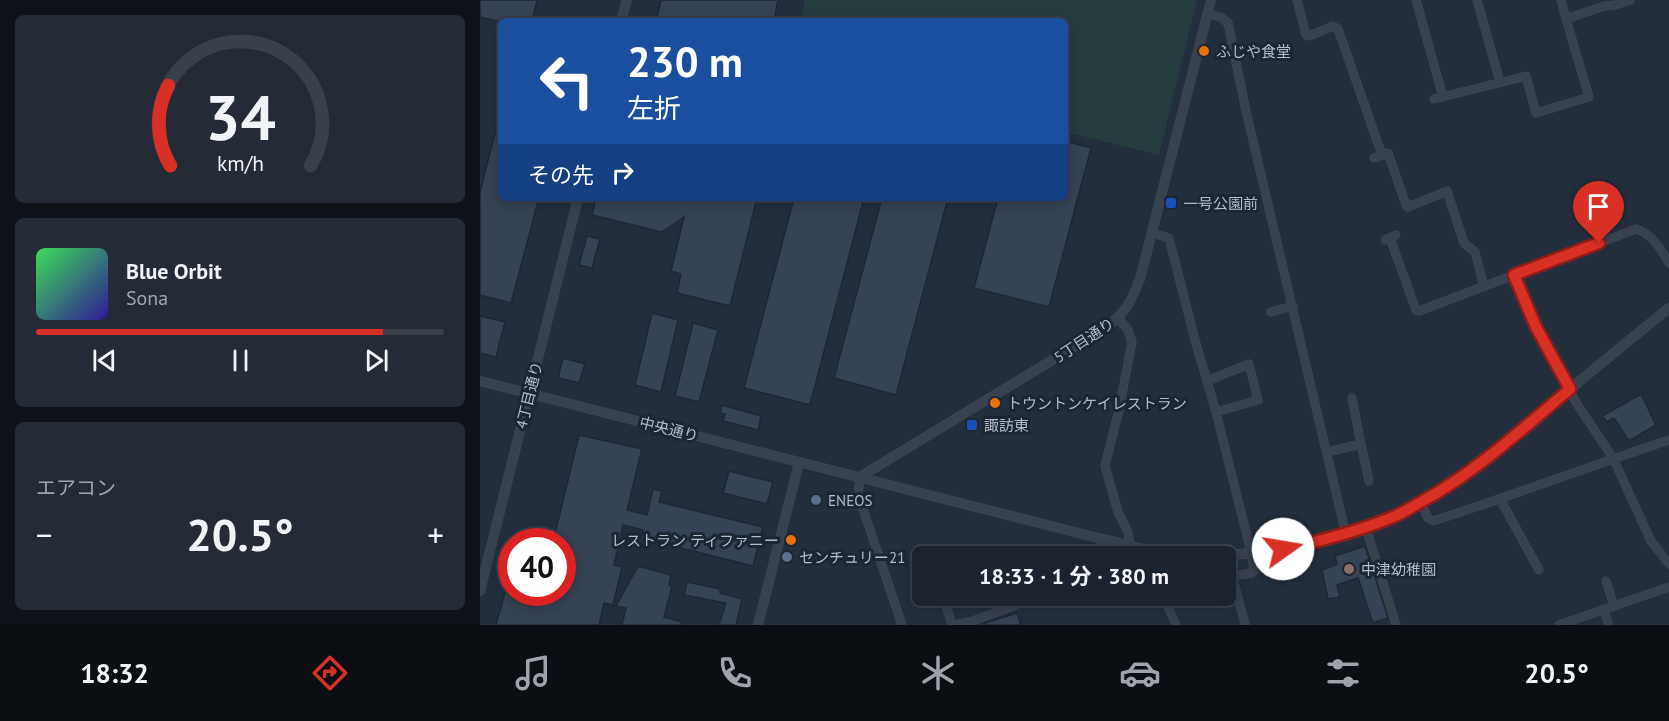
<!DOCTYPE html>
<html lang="ja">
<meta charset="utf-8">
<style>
:root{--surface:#1b232e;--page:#242b36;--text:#f1f3f6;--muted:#a0a4aa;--line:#39404a;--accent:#d93025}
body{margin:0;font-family:"PT Sans","Noto Sans JP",sans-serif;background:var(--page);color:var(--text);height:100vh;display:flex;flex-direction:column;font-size:22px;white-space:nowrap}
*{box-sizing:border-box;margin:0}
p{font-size:20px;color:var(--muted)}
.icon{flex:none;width:33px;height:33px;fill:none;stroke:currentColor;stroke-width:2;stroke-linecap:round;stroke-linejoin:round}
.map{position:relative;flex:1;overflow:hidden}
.drawer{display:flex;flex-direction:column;gap:15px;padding:15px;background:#0f1319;width:480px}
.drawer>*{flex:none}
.guide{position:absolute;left:18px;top:18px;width:570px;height:183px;border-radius:9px;box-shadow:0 3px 15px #0003,0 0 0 2px var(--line);background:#1a4fa0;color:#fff;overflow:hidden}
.speed{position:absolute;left:18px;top:528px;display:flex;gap:12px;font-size:30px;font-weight:700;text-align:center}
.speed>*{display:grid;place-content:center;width:78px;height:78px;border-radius:50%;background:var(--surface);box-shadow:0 3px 15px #0003,0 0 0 2px var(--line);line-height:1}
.speed .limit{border:9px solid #d22;background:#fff;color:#111}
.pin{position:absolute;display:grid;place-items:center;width:51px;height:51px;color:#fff;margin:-62px -26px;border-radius:50% 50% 50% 0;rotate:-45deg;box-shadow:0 0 6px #0007}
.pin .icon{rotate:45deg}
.me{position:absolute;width:66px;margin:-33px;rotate:77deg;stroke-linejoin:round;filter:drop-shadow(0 0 4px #0008)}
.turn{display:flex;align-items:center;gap:21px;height:126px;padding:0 30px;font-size:27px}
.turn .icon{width:78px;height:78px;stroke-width:2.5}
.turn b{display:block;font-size:42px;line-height:51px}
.then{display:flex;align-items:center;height:57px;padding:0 30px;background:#0003;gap:12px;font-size:22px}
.big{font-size:45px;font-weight:700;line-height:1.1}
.drawer .tile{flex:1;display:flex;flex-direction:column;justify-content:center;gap:9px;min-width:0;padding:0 21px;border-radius:9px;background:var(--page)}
.drawer .dial{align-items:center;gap:0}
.dial svg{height:156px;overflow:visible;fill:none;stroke:var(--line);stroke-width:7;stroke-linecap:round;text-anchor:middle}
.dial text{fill:var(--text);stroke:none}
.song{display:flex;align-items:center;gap:18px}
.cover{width:72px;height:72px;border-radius:9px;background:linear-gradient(135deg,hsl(130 70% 55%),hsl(250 70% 35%))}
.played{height:6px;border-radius:3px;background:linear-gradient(90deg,var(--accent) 85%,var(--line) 85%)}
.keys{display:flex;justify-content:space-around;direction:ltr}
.heat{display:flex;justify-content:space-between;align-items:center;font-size:33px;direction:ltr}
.trip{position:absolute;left:432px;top:546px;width:324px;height:60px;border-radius:9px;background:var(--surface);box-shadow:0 3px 15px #0003,0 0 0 2px var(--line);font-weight:700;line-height:60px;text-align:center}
.dock{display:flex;height:96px;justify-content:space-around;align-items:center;background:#0b0e12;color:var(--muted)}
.dock .icon{width:42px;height:42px}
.dock .selected{color:var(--accent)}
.dock b{font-size:27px;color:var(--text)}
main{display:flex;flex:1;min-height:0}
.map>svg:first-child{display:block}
.green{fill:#263c3f}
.building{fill:#364354;stroke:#1f2835;stroke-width:1.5}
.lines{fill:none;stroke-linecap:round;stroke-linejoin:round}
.minor-casing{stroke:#414a57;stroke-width:9}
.tertiary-casing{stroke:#414a57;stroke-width:10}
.minor{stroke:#38414e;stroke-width:8}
.tertiary{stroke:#38414e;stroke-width:9}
.route-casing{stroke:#8d1f18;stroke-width:15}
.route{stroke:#d93025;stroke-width:10}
.food-dot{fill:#e8710a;stroke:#1d2633;stroke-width:2}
.transit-dot{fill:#1a4fb4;stroke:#1d2633;stroke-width:2}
.service-dot{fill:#5c6f8a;stroke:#1d2633;stroke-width:2}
.education-dot{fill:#8d6e63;stroke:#1d2633;stroke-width:2}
.labels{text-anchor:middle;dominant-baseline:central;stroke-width:6;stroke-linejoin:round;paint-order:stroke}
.poi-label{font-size:15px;fill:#b4bcc9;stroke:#1d2633;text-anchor:start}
.street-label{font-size:15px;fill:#b4bcc9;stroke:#1d2633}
</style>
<main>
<section class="drawer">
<div class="tile dial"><svg viewBox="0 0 100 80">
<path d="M14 69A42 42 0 1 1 86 69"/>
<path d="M14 69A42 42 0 0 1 13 28" stroke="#d93025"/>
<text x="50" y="56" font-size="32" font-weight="700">34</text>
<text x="50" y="72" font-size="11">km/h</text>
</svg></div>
<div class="tile">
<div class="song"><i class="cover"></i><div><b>Blue Orbit</b><p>Sona</p></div></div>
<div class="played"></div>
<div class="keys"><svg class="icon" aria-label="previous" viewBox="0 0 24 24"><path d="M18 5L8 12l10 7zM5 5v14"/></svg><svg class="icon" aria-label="pause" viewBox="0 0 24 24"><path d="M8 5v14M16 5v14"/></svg><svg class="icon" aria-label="next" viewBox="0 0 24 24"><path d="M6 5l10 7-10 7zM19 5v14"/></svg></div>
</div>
<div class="tile"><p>エアコン</p>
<div class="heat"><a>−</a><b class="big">20.5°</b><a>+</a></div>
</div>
</section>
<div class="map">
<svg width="1189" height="625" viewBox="0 0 1189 625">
<rect width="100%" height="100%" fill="#242f3e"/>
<polygon class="green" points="325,0 717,0 679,155 585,132 585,21 320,21"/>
<g class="building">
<polygon points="0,0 57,0 52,21 21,22 0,17"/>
<polygon points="181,0 298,0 294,21 176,21"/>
<polygon points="18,122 21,122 21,198 59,198 31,303 0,295 0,192"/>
<polygon points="585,141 611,148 569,307 494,288 518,198 585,198"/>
<polygon points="116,198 277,198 250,306 197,293 201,274 191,271 204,217 182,232 112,215"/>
<polygon points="314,198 384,198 330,405 264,388"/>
<polygon points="402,198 468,198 416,395 354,378"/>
<polygon points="107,236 120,239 112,268 99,265"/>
<polygon points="172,313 198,320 181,392 155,385"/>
<polygon points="0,316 25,322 16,357 0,353"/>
<polygon points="213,323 238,330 219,402 195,396"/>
<polygon points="83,358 105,364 99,383 78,378"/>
<polygon points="1161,394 1176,425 1149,441 1134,418 1127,422 1122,416"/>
<polygon points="242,405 281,416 278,430 243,421 245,414 240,413"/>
<polygon points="99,435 162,449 147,510 167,515 173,489 182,491 179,502 283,527 273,566 161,538 163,530 143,525 134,565 142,567 133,605 124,603 119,625 16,625 29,578 32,578 32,592 82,592 82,542 73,542"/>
<polygon points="249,471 293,482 287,504 243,493"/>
<polygon points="885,546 908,618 895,622 893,623 878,578 857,585 860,597 848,599 842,570 857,564 855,556"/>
<polygon points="158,566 191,575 189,585 192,586 184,617 202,622 202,625 142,625 146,608 136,606"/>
<polygon points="207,582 240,589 240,593 262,599 256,625 239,625 246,603 204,595"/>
<polygon points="537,613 541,625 505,625 505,623"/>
</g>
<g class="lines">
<g class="minor-casing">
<g id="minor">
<polyline points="817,0 826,35 829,36 853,26 858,29 902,155"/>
<polyline points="936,0 963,97"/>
<polyline points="997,0 1020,82"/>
<polyline points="1081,0 1086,19 1124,6 1135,5 1150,0"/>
<polyline points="727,13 742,18 748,23 766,111 866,535"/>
<polyline points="954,99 1046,76 1056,113 1109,97 1086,19"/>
<polyline points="894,158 908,153 926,205 928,207 967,191 984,243 995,252 1004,287"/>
<polyline points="672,233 689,238 715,340 736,412 771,552 774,571 772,573 752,576 765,624"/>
<polyline points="910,238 936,310 939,311 1034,275 1056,327 1080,368 1095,401 1133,458 1171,541 1189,564"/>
<polyline points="905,240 916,235"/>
<path d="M1034,275L1156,229C1171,233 1182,250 1189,263"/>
<polyline points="791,312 813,306"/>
<polyline points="638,318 648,330 652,342 639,410 625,466 638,512 648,532 650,545"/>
<polyline points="727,381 769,364 778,400 736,412"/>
<polyline points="881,444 889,481"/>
<polyline points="847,452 881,444 872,398"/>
<polyline points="380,478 378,494 422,625"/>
<polyline points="1020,499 1059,570"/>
<path d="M941,502L948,518L953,521C1032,496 1110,466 1189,440"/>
<polyline points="886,528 916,625"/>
<polyline points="618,556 622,539"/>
<polyline points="1126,581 1134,606"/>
<polyline points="463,596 472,625"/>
<polyline points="683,596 696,625"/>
<polyline points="1123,609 1129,625"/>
<polyline points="473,625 490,622 560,596"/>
<polyline points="1079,625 1189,587"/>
</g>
</g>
<g class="tertiary-casing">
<g id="tertiary">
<polyline points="141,21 147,0"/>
<path d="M0,381L622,539C641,543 661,549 680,552C752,562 849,547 915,517C971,491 1016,450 1063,412C1104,377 1147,342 1189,308"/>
<path d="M378,478L622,330C645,314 650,304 660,279L731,0"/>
<polyline points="0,591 98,198"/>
<polyline points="278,625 319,463"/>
</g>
</g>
<use href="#minor" class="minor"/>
<use href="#tertiary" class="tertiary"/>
</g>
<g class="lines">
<g class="route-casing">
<path id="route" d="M803,549C841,541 877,532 913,517C923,513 932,507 941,502C996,472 1042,429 1090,389L1056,327L1034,275L1119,243"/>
</g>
<use href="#route" class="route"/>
</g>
<g class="food-dot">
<circle cx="724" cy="51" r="6"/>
<circle cx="515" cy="403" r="6"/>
<circle cx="311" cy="540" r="6"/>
</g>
<g class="transit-dot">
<rect x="685" y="197" width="12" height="12" rx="3"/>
<rect x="486" y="419" width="12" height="12" rx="3"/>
</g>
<g class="service-dot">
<circle cx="336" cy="500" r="6"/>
<circle cx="307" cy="557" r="6"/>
</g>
<circle class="education-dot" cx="869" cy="569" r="6"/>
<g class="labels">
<g class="poi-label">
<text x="736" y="51">ふじや食堂</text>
<text x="703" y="203">一号公園前</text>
<text x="527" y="403">トウントンケイレストラン</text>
<text x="504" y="425">諏訪東</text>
<text x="348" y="500">ENEOS</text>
<text x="299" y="540" text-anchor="end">レストラン ティファニー</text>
<text x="319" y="557">センチュリー21</text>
<text x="881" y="569">中津幼稚園</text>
</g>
<g class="street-label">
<text transform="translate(604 340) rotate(-33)">5丁目通り</text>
<text transform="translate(49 395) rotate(-76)">4丁目通り</text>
<text transform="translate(189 429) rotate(14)">中央通り</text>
</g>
</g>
</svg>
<div class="speed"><div class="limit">40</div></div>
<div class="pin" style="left:1119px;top:243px;background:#d93025"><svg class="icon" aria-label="arrive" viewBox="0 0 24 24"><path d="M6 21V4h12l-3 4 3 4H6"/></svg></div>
<svg class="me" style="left:803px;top:549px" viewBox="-20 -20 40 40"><circle r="19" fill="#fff"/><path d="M0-13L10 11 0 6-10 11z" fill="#d93025"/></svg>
<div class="trip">18:33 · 1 分 · 380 m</div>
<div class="guide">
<div class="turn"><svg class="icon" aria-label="left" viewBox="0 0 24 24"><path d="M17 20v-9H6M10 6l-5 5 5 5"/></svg><div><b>230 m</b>左折</div></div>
<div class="then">その先<svg class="icon" aria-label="right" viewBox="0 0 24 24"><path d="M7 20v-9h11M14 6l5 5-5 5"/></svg></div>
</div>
</div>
</main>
<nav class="dock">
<b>18:32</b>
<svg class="icon selected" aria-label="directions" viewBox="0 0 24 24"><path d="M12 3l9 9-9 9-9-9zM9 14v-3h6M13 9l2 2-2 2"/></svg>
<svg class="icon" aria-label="music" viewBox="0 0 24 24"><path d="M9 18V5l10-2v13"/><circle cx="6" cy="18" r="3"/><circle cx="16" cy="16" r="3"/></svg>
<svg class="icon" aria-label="phone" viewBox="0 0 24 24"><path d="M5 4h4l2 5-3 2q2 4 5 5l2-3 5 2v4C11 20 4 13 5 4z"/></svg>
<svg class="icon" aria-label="climate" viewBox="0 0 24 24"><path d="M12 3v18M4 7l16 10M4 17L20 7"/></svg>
<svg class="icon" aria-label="car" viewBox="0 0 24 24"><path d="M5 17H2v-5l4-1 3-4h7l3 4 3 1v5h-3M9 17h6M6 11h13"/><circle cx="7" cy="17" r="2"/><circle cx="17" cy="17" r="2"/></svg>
<svg class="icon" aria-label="filters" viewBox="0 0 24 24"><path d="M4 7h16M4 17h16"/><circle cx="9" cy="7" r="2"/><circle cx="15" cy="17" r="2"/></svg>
<b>20.5°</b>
</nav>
